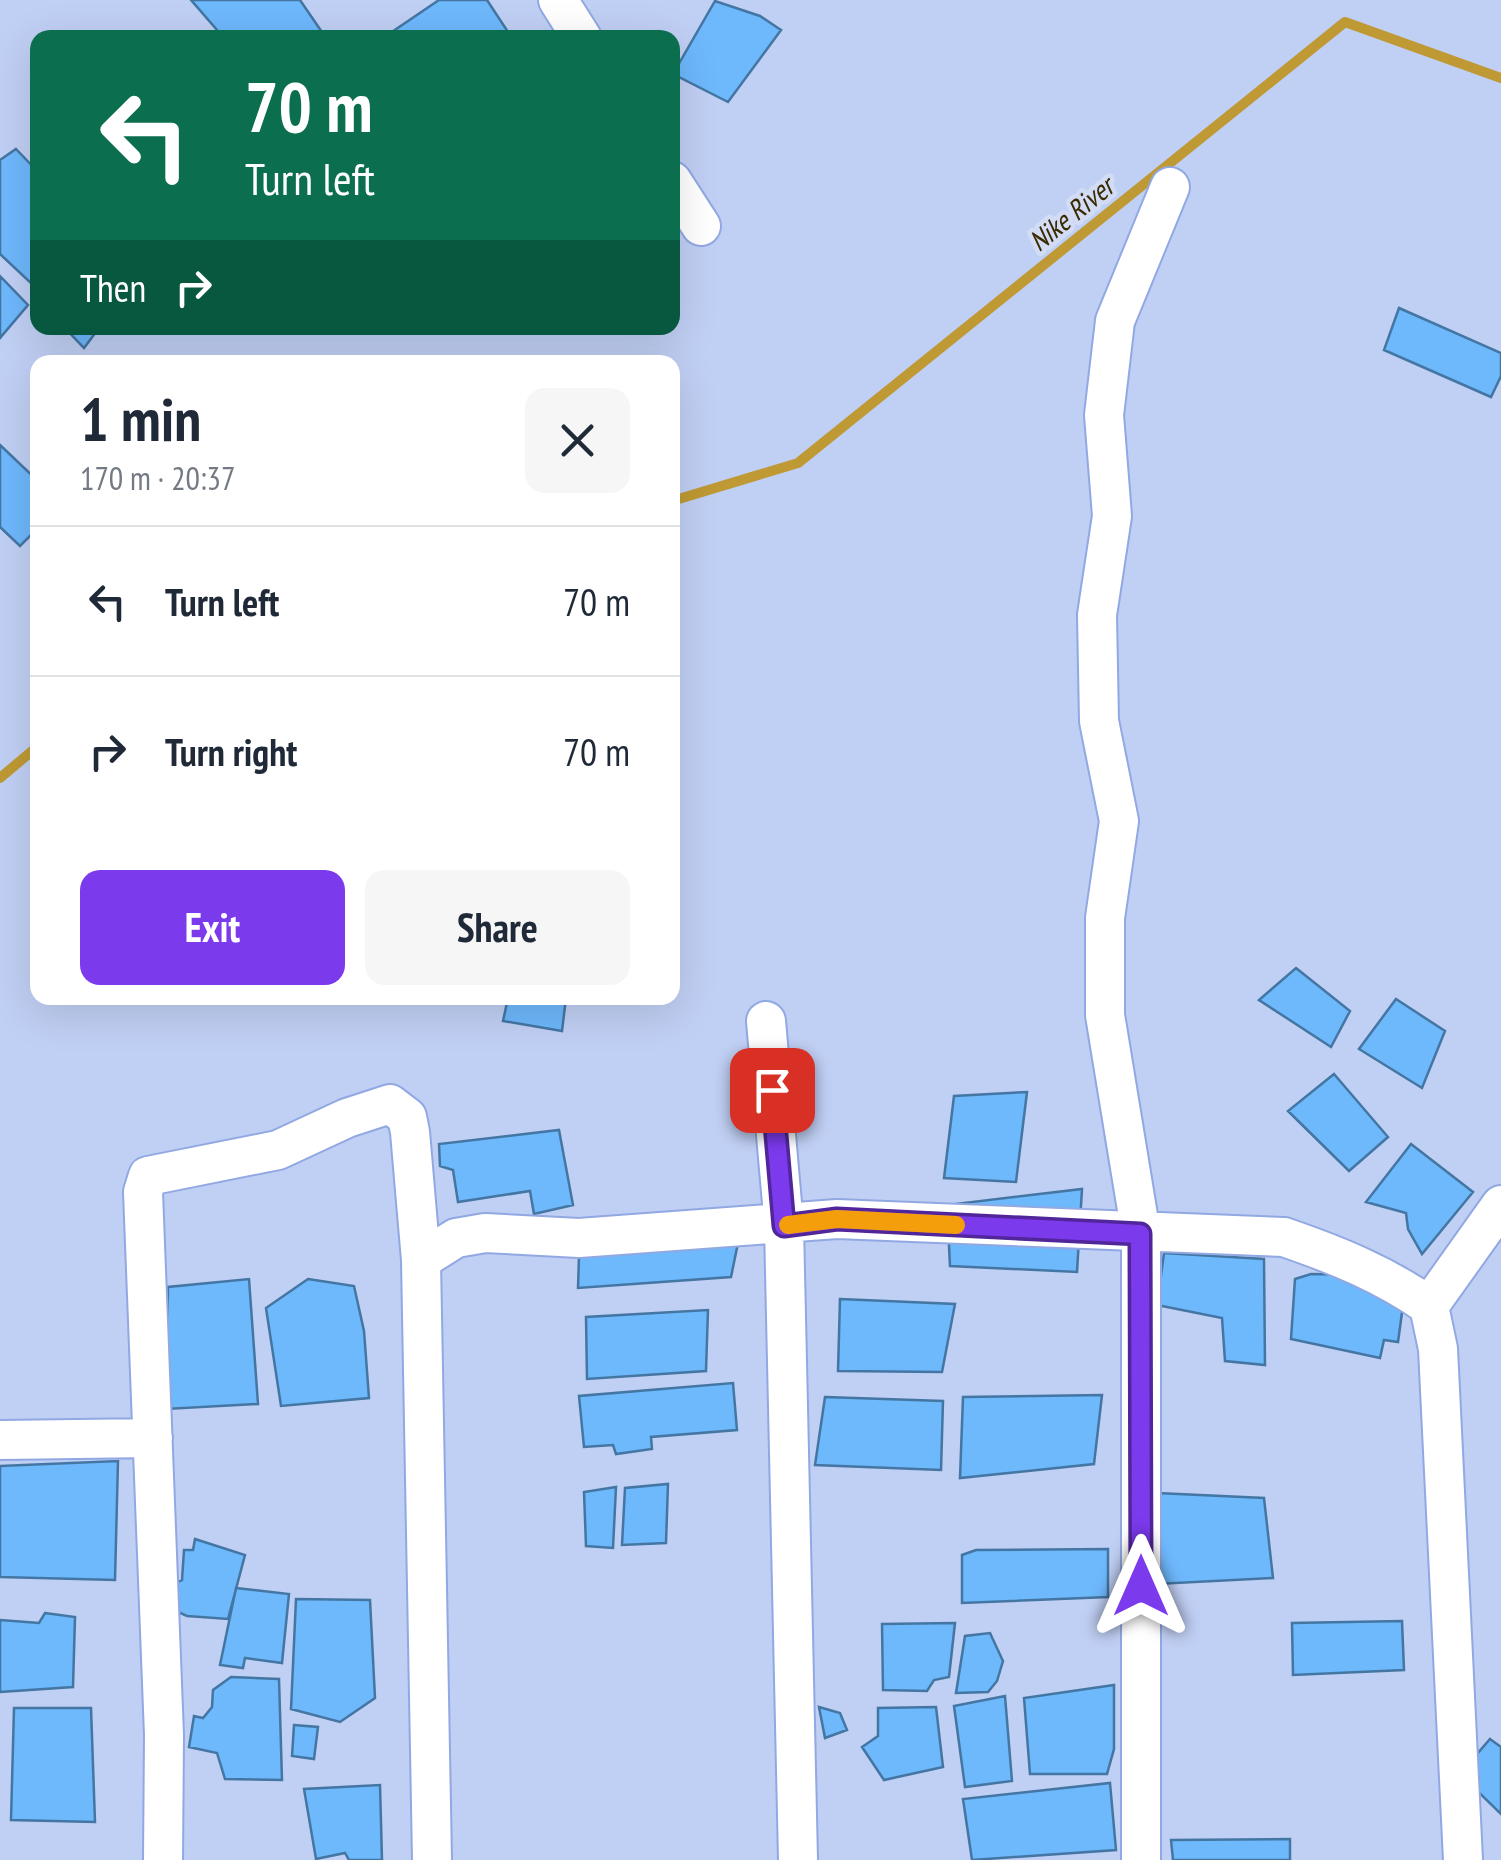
<!DOCTYPE html>
<html lang="en">
<head>
<meta charset="utf-8">
<style>
  :root { --surface:#fff; --page:#f6f6f7; --text:#1f2937; --muted:#747a83; --line:#e0e1e3; --accent:#7c3aed }
  body { margin:0; font-family:"PT Sans Narrow",sans-serif; background:var(--page); color:var(--text); height:100vh; display:flex; flex-direction:column; font-size:38px; white-space:nowrap }
  * { box-sizing:border-box; margin:0 }
  p { font-size:32px; color:var(--muted) }
  .icon { flex:none; width:55px; height:55px; fill:none; stroke:currentColor; stroke-width:2; stroke-linecap:round; stroke-linejoin:round }
  .map { position:relative; flex:1; overflow:hidden }
  .details { position:absolute; left:30px; top:355px; width:650px; height:650px; display:flex; flex-direction:column; background:var(--surface); border-radius:20px; box-shadow:0 10px 40px #0002 }
  .details>* { flex:none }
  .top-card { position:absolute; left:30px; top:30px; width:650px; height:305px; border-radius:20px; box-shadow:0 10px 40px #0002; background:#0b6e4f; color:#fff; overflow:hidden }
  .pin { position:absolute; display:grid; place-items:center; width:85px; height:85px; color:#fff; margin:-42px; border-radius:20px; box-shadow:0 5px 15px #0006 }
  .me { position:absolute; width:110px; margin:-55px; rotate:0deg; stroke-linejoin:round; filter:drop-shadow(0 0 8px #0008) }
  .turn { display:flex; align-items:center; gap:35px; height:210px; padding:0 50px; font-size:45px }
  .turn .icon { width:130px; height:130px; stroke-width:2.5 }
  .turn b { display:block; font-size:70px; line-height:85px }
  .then { display:flex; align-items:center; height:95px; padding:0 50px; background:#0003; gap:20px; font-size:38px }
  .round { display:grid; place-items:center; flex:none; width:105px; height:105px; border-radius:20px; background:var(--page) }
  .summary { display:flex; align-items:center; justify-content:space-between; height:170px; padding:0 50px }
  h1 { font-size:60px; font-weight:700; line-height:75px }
  .action { display:flex; gap:20px; margin-top:auto; padding:20px 50px }
  .action a { flex:1; height:115px; border-radius:20px; background:var(--accent); color:#fff; font-size:40px; font-weight:700; line-height:115px; text-align:center }
  .action a+a { background:var(--page); color:var(--text) }
  ul { padding:0; list-style:none }
  li { display:flex; align-items:center; gap:30px; height:150px; padding:0 50px; border-top:2px solid var(--line) }
  li div { flex:1 }
  li b { display:block; font-size:38px }
  li em { font-style:normal }
  .map>svg:first-child { display:block }
  .lines { fill:none; stroke-linecap:round; stroke-linejoin:round }
  .stream { stroke:#be9934; stroke-width:10 }
  .building { fill:#6eb8fc; stroke:#4476a3; stroke-width:2.5 }
  .street-casing { stroke:#91a8e2; stroke-width:42 }
  .street { stroke:#fff; stroke-width:38 }
  .route-casing { stroke:#51269a; stroke-width:25 }
  .route { stroke:#7c3aed; stroke-width:18 }
  .slow { stroke:#f59e0b; stroke-width:18 }
  .labels { text-anchor:middle; stroke-width:9; stroke-linejoin:round; paint-order:stroke }
  .water-label { font-size:28px; font-style:italic; fill:#3a2a00; stroke:#d2dcf5 }
</style>
</head>
<body>
<div class="map">
<svg width="1501" height="1860" viewBox="0 0 1501 1860">
  <rect width="100%" height="100%" fill="#c0cff4"/>
  <g class="lines">
    <path class="stream" d="M672 501 798 463 1345 22 1501 78
      M0 778 38 746"/>
  </g>
  <path class="building" d="M191 0H300L326 38H224Z
    M439 0H487L512 38H383Z
    M715 1 760 16 781 30 728 102 673 74Z
    M16 149 38 172V275L32 284 0 254V160Z
    M0 276 28 305 0 338Z
    M1399 308 1501 353V376L1491 397 1384 350Z
    M65 328H99L84 348Z
    M0 445 38 481V528L20 546 0 527Z
    M1296 968 1350 1011 1331 1047 1259 1000Z
    M508 998H566L562 1031 503 1021Z
    M1396 999 1445 1031 1422 1088 1359 1049Z
    M1334 1074 1388 1137 1349 1171 1288 1111Z
    M1027 1092 1016 1182 944 1178 954 1096Z
    M559 1130 573 1205 534 1214 530 1191 458 1202 453 1170 440 1166 439 1144Z
    M1411 1144 1473 1192 1422 1254 1408 1229 1406 1213 1366 1202Z
    M1082 1189 1077 1272 950 1266 947 1205Z
    M735 1208 738 1243 731 1277 578 1288 580 1224Z
    M1164 1253 1264 1259 1265 1365 1225 1361 1222 1318 1157 1305Z
    M1311 1274 1407 1276 1398 1342 1384 1340 1380 1358 1291 1339 1295 1279Z
    M249 1279 258 1404 166 1409 168 1287Z
    M308 1279 354 1286 364 1331 369 1398 281 1406 266 1308Z
    M840 1299 955 1304 942 1372 838 1371Z
    M708 1310 706 1371 587 1379 586 1317Z
    M733 1383 737 1430 651 1437 652 1449 616 1454 613 1445 584 1447 579 1396Z
    M1102 1395 1094 1464 960 1478 963 1397Z
    M825 1397 943 1401 941 1470 815 1465Z
    M118 1461 115 1580 0 1577V1466Z
    M668 1484 666 1543 622 1545 625 1488Z
    M616 1487 613 1548 586 1546 584 1492Z
    M1157 1493 1264 1498 1273 1578 1157 1584Z
    M195 1539 245 1555 228 1619 187 1616 171 1609 169 1585 182 1580 184 1550H193Z
    M1108 1549V1597L962 1603V1555L976 1550Z
    M236 1588 289 1594 282 1663 245 1658 243 1668 220 1665Z
    M296 1599 370 1600 375 1698 340 1722 291 1709Z
    M45 1613 75 1617 73 1687 0 1692V1620L39 1623Z
    M1402 1621 1404 1670 1293 1675 1292 1623Z
    M955 1623 949 1677 934 1680 927 1691 883 1690 882 1624Z
    M990 1633 1003 1661 997 1681 988 1692 956 1693 965 1636Z
    M231 1677 279 1679 282 1780 225 1779 217 1753 189 1747 194 1716 203 1718 212 1707 213 1690Z
    M1114 1685V1749L1107 1774H1030L1024 1698Z
    M1005 1696 1012 1781 965 1787 954 1706Z
    M819 1707 840 1713 847 1730 825 1738Z
    M936 1707 943 1767 884 1780 862 1747 878 1736V1708Z
    M14 1708H91L95 1822 11 1820Z
    M294 1725 318 1727 314 1759 292 1756Z
    M1490 1739 1501 1747V1814L1460 1774Z
    M1110 1783 1116 1850 972 1860 963 1799Z
    M380 1785 382 1860H349L345 1853 316 1859 304 1789Z
    M1290 1839V1860H1173L1171 1840Z"/>
  <g class="lines">
    <g class="street-casing">
      <path id="street" d="M558 0 582 38
        M672 181 701 226
        M766 1021 784 1226 798 1860
        M421 1260 456 1238 485 1233 579 1238 837 1219 1284 1237C1336 1255 1384 1274 1429 1306L1438 1349 1463 1860
        M1429 1306 1501 1205
        M0 1440 153 1438
        M163 1860 164 1735 143 1192 148 1176 278 1150 347 1118 390 1104 407 1117 410 1132 421 1260 432 1860
        M1141 1860V1234L1105 1015V918L1119 821 1099 721 1097 615 1112 516 1104 415 1115 321 1170 187"/>
    </g>
    <use href="#street" class="street"/>
  </g>
  <g class="lines">
    <g class="route-casing">
      <path id="route" d="M772 1090 784 1226 837 1219 1140 1234 1141 1586"/>
    </g>
    <use href="#route" class="route"/>
    <path class="slow" d="M788 1225 837 1219 956 1225"/>
  </g>
  <g class="labels">
    <g class="water-label">
      <text transform="translate(1071 214) rotate(-39)" y="10">Nike River</text>
    </g>
  </g>
</svg>
<div class="pin" style="left:772px;top:1090px;background:#d93025"><svg class="icon" aria-label="arrive" viewBox="0 0 24 24"><path d="M6 21V4h12l-3 4 3 4H6"/></svg></div>
<svg class="me" style="left:1141px;top:1586px" viewBox="-20 -20 40 40"><path d="M0-17L14 15 0 8-14 15z" fill="#7c3aed" stroke="#fff" stroke-width="4"/></svg>
<div class="top-card">
<div class="turn"><svg class="icon" aria-label="left" viewBox="0 0 24 24"><path d="M17 20v-9H6M10 6l-5 5 5 5"/></svg><div><b>70 m</b>Turn left</div></div>
<div class="then">Then<svg class="icon" aria-label="right" viewBox="0 0 24 24"><path d="M7 20v-9h11M14 6l5 5-5 5"/></svg></div>
</div>
<section class="details">
<div class="summary"><div><h1>1 min</h1><p>170 m · 20:37</p></div><a class="round"><svg class="icon" aria-label="close" viewBox="0 0 24 24"><path d="M6 6l12 12M18 6L6 18"/></svg></a></div>
<ul>
<li><svg class="icon" aria-label="left" viewBox="0 0 24 24"><path d="M17 20v-9H6M10 6l-5 5 5 5"/></svg><div><b>Turn left</b></div><em>70 m</em></li>
<li><svg class="icon" aria-label="right" viewBox="0 0 24 24"><path d="M7 20v-9h11M14 6l5 5-5 5"/></svg><div><b>Turn right</b></div><em>70 m</em></li>
</ul>
<div class="action"><a>Exit</a><a>Share</a></div>
</section>
</div>
</body>
</html>
